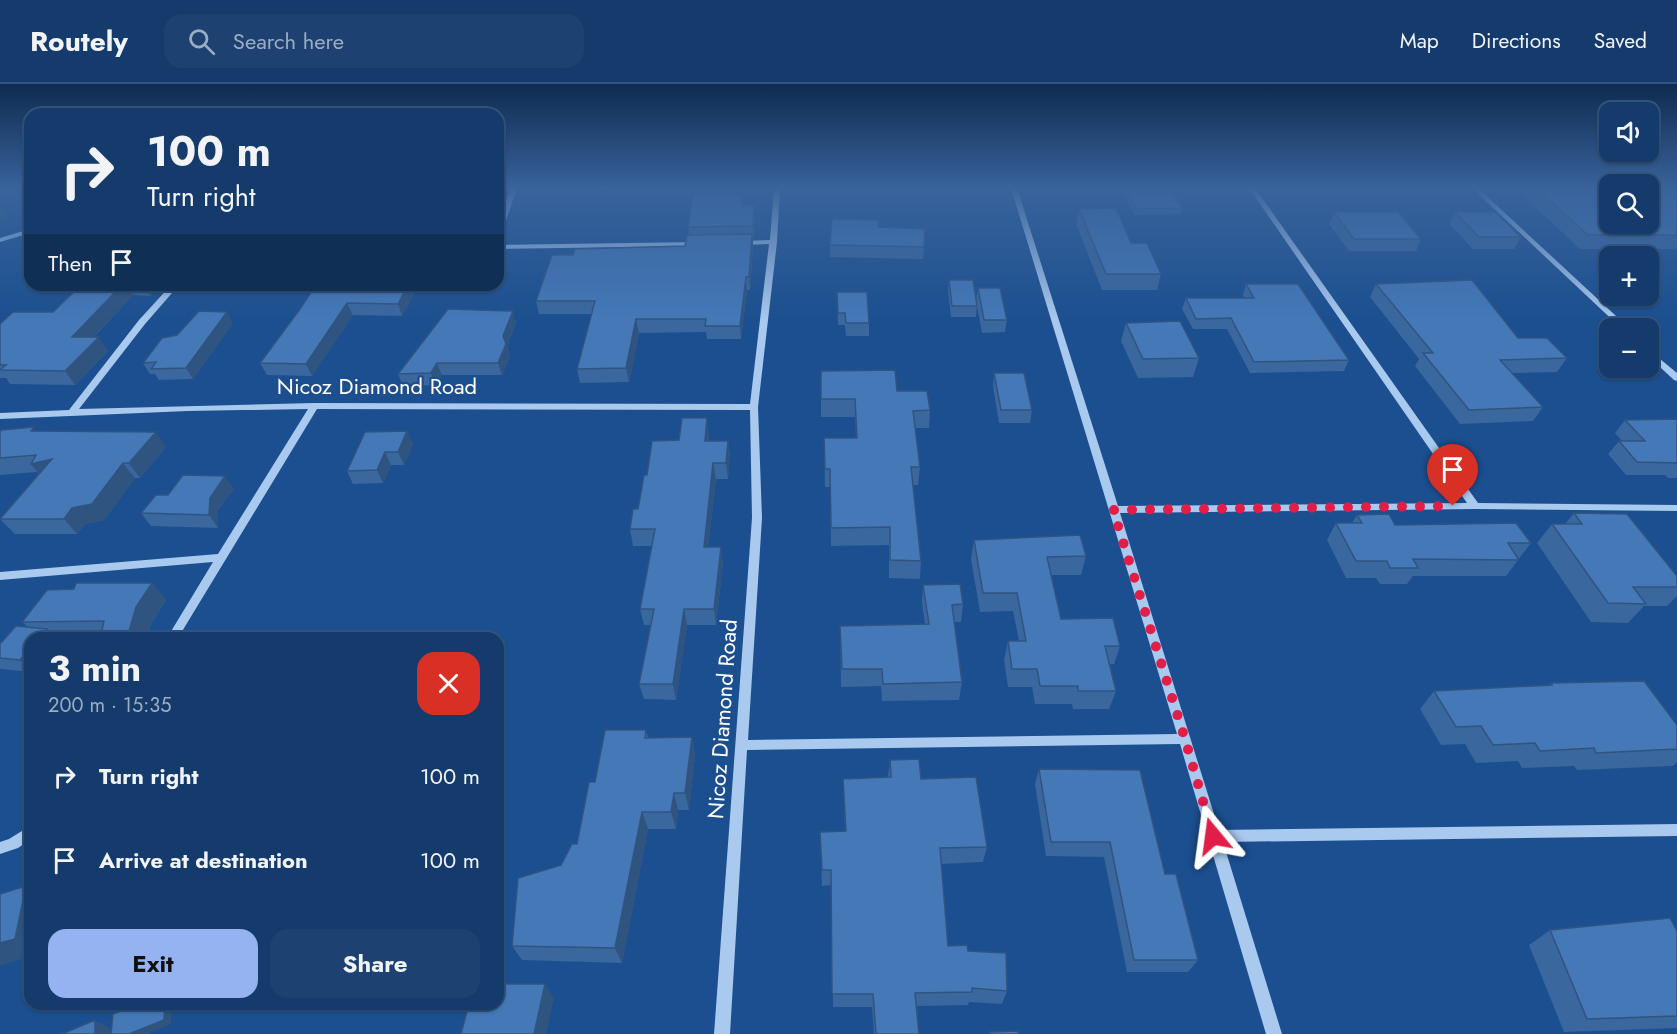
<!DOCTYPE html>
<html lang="en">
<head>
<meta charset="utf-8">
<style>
  :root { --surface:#143b6b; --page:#1d4271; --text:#f1f3f6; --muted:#9dadc1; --line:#33557e; --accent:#95b2f1 }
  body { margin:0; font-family:Jost,sans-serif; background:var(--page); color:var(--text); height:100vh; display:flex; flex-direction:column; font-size:22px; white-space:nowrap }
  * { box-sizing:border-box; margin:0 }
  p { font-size:20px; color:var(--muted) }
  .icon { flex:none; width:33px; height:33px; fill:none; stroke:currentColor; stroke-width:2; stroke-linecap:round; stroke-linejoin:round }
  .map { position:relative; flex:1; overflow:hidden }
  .panel { position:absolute; left:24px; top:548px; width:480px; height:378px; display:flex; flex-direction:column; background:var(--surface); border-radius:18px; box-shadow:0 2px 4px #0004,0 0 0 2px var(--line) }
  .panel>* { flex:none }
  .banner { position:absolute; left:24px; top:24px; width:480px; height:183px; border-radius:18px; box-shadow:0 2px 4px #0004,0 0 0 2px var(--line); background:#143b6b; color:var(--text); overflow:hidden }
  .fabs { position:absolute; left:1599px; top:18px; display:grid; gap:12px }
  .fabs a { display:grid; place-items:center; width:60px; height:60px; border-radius:12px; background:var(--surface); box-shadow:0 2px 4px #0004,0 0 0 2px var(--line); font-size:30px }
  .pin { position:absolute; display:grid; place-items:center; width:51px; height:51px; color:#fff; margin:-62px -26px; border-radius:50% 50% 50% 0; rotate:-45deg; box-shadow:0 0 6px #0007 }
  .pin .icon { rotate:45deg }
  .me { position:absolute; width:66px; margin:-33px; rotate:344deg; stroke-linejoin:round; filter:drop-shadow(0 0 4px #0008) }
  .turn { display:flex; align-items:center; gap:21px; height:126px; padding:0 24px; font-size:27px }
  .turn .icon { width:78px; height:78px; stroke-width:2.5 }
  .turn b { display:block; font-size:42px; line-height:51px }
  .then { display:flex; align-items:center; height:57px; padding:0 24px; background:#0003; gap:12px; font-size:22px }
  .round { display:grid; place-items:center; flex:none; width:63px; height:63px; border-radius:18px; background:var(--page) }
  .head { display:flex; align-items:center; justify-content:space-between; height:102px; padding:0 24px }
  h1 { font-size:36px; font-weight:700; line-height:45px }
  .action { display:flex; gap:12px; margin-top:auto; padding:12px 24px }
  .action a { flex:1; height:69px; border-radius:18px; background:var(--accent); color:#111; font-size:24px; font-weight:700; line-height:69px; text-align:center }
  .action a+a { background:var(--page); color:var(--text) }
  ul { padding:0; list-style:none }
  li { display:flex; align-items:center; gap:18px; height:84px; padding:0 24px }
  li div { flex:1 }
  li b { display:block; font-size:22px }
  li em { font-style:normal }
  header { display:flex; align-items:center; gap:36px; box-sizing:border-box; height:84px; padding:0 30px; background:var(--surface); border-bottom:2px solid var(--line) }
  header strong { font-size:28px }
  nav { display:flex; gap:33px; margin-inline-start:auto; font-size:21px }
  .search { width:420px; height:54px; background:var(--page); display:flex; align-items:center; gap:15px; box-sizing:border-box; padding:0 21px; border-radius:18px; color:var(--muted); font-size:22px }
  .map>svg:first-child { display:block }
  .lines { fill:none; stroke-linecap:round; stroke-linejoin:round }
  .minor { fill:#a9c9ee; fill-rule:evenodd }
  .wall { fill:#3a679d }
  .shaded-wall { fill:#305480 }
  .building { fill:#4478b7; stroke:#305480; stroke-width:1.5 }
  .route { stroke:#e11d48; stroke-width:10; stroke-dasharray:0 18 }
  .labels { text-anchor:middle; stroke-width:4.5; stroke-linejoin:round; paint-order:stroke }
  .street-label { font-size:22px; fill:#fff; stroke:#1b4f8f }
</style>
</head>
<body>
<header>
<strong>Routely</strong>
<div class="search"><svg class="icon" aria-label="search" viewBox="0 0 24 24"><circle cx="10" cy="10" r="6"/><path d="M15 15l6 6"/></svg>Search here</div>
<nav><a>Map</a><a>Directions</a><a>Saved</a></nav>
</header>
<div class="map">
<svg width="1677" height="950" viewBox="0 0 1677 950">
  <rect width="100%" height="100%" fill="#1b4f8f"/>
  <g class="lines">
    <path class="minor" d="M511 104H517L502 148 498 150V138Z
      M774 104H780L777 158 758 323 762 434 748 656 1177 650 1011 104H1017L1118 422 1467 419 1249 104H1255L1478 419 1677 421V427L1475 425 1120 429 1219 746 1677 740V752L1223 758 1282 950H1266L1180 660 747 666 730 950H714L752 434 750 326 317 325 178 554H167L213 478 0 496V488L218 470 308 325 188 327 0 335V329L69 326 139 236 171 201H179L145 240 79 325 314 319 750 320 769 160 740 161 736 159 740 157 770 156Z
      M1472 104H1478L1629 244H1621Z
      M30 145V149L0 158V154Z
      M698 158 702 160 701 162 498 165V161Z
      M1648 265 1677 289V297L1674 296 1648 272Z
      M30 742V756L18 764 0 770V758L9 755Z"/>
  </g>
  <path class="wall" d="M582 104H605V106L583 107Z
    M934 104H969L968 113H935Z
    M1120 104H1169L1182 124 1180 130 1135 131Z
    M1520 104H1677V165H1580L1518 107Z
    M739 110 743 122 754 121 755 133 754 154H753V163L750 206H747L741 255H707L706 248 639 249 629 298 580 299 577 285 592 230H539L536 217 573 171 685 162 689 151 688 143Z
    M1079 125 1131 159 1161 190 1157 206H1102L1076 140Z
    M1334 128 1421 155 1416 167H1349L1329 140Z
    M1455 128 1521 153 1514 165H1473L1449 140Z
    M878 143 924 163 923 175 830 173V161Z
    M949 196 977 222 976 233H951L948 207Z
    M1246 200 1349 276 1344 287 1250 289 1227 245H1193L1182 225 1186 214H1244L1243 211Z
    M1376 200 1518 254 1567 274 1557 288 1512 289 1543 323 1533 337 1460 340 1415 282 1419 275 1370 213Z
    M81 201H160L150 212 133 211 94 253 108 267 75 301 10 300 6 294H0V240L53 228Z
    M419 201 402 232 353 231 312 292 267 291 260 279 300 225Z
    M978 204 1007 236 1005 248 982 249 976 216Z
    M837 208 869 239V252H846L845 241H838Z
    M513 227 516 239 507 263 510 272 502 291H442L435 301 403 302 398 290Z
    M233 239 193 295 159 296 155 290H150L143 279 177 251Z
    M1126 239 1199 274 1193 293 1138 294 1121 257Z
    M821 287 897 307 930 326 929 344H915L920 383 918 401H913L921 477 920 495 889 494V461L831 462 830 403H825L824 354H856L855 333H821Z
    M994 289 1032 326 1030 339H999L993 302Z
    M1677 335V394H1668L1665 391H1626L1608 370 1619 357H1622L1615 349 1625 336Z
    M0 347H37L166 363 140 394H135L104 436 85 440 77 450H15L0 435 39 390 37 388 0 391Z
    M407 347 413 360 404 381H391L383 399 353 400 347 387Z
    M709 350V357H728L730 373 728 395H716L708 463 723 479 716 541H687L676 616 644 615 639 600 651 541H644L640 525 652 462H633L630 445 638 425 679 356Z
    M234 405 218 426V444L151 442 141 429 168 411Z
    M1574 429 1677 492V512L1667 522H1644L1628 539 1591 538 1537 459 1552 440H1565Z
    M1357 431 1395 441 1531 459 1506 492H1413L1407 500H1380L1376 494H1346L1327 456 1336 439H1352Z
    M974 456 1086 472 1081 491H1051L1061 535 1120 562 1114 580H1110L1116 607 1109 625H1073L1072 620H1035L1032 603H1008L1004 576 1008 557H1019L1013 527 980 528 971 475Z
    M152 499 166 516 151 540 147 554H30V588L1 585 0 584V560L28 543 22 538 74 505Z
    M923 501 963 520 961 538H954L962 598 959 616 882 617 881 602 841 603 840 542 925 540 922 519Z
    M1551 599 1677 641V678L1673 682 1577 686 1574 682 1522 684 1518 677 1476 679 1465 660 1441 661 1420 625 1434 607 1548 601Z
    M646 646 648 654 692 653 695 671 689 726H678L676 745H648L622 879 522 876 512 862 577 760 595 698Z
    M890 676 921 695 987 763 983 778 941 780 948 862 968 867 1007 907 1002 920 969 918 968 921 917 922 919 950H874L872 923H833L832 801 822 802 820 748H845L843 695 888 693Z
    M1039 685 1165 790 1198 876 1188 888H1127L1104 773 1046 772 1035 700Z
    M1550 846 1677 847V944L1564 948 1529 861Z"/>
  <path class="shaded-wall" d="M0 120 8 132 0 134Z
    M754 121 755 133 754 154 753 142Z
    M752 150 753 163 750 206 749 193Z
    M746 193 747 206 741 255 740 242Z
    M122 201H126L133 211 81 266 72 253Z
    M144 201H160L150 212Z
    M408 201H419L402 232 398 220Z
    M347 219 353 231 312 292 306 280Z
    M513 227 516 239 507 263 510 272 502 291 498 279 503 252Z
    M227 228 233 239 193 295 186 284Z
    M636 235 639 249 629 298 626 284Z
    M99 253 108 267 75 301 65 287Z
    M437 279 442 291 435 301 431 289Z
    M707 334 709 350 707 374 705 357Z
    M407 347 413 360 404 381 398 368Z
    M156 348 166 363 140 394 129 379Z
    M728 357 730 373 728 395 726 379Z
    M385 368 391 381 383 399 377 386Z
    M52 375 44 396 31 380Z
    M123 379 135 394 104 436 85 440 77 450 64 435 72 424Z
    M713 379 716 395 706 479 704 463Z
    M225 392 234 405 218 426V444L209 431 210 414Z
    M721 463 723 479 716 541 714 525Z
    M152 499 166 516 151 540 147 554H127L136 523Z
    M684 525 687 541 676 616 673 600Z
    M47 545 56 554H40Z
    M30 564V586L20 576Z
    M692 653 695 671 689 726 685 709Z
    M674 709 678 726 676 745 671 728Z
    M642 728 648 745 622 879 615 864Z
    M26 802 30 804V872L0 882V859Z
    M545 900 554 914 546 950H534Z
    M165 920H172L171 940 148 950H129Z
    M95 936 111 945V950H95Z"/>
  <path class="building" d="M694 104H738L737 110H742L741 122 754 121 753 142 688 143Z
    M1124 104H1169L1182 124 1136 125Z
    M1536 104H1610V140H1648V104H1677V151H1588Z
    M1116 124 1131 159H1147L1161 190H1106L1079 125Z
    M1334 128H1398L1421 155H1354Z
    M1455 128H1495L1521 153H1479Z
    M832 135 878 136V143L925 145 924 163 830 161Z
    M752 150 749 193H746L740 242H705L706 235H636L626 284 577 285 595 217H536L552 171H573L575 165 685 162 687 151Z
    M949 196H973L977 222H952Z
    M1472 196 1518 254H1547L1567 274 1500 276 1543 323 1469 326 1423 269H1433L1376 200Z
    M1246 200H1298L1349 276 1254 278 1231 234 1196 235 1186 214H1254Z
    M81 201H122L72 253H99L65 287 0 286 6 281H0V240L13 228H53Z
    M316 201H408L398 220 347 219 306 280 260 279 300 225Z
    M978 204H1000L1007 236H984Z
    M837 208H867L869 239H846L845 229H838Z
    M448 225 513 227 503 252 506 260 498 279H437L431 289 398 290Z
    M199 227 227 228 186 284 151 285 156 278 143 279 162 254 177 251Z
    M1180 237 1199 274 1143 275 1126 239Z
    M895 286 897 307H927L930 326 913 327 920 383H911L921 477 890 476V443L831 444 830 385H825L824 354H857L855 315H821V287Z
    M994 289H1024L1032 326H1001Z
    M682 334H707L705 357H728L726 379H713L704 463H721L714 525H684L673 600H639L654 525H640L655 445H630L633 425H638L644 391H647L652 357 679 356Z
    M1677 335V379L1637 378 1619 357H1645L1625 336Z
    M34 343 31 347 156 348 129 379H123L92 420 72 424 64 435H0L52 375 31 380 36 371 0 374V347L2 346Z
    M407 347 398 368H385L377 386 347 387 365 348Z
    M183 391 225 392 210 414 209 431 141 429 156 411H168Z
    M1574 429 1627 430 1677 492V503H1633L1646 520 1608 519 1552 440H1582Z
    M1389 430 1395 441 1516 439 1531 459H1508L1519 476 1413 475 1418 484H1390L1387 477H1356L1336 439H1362L1357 431Z
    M1080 451 1086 472 1047 473 1061 535 1113 534 1120 562H1105L1116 607H1078V602H1040L1037 585H1012L1008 557H1026L1017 509H983L974 456Z
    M76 499H152L136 523 127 554H100L104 537 22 538 47 506 74 505Z
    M960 500 963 520 952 521 962 598 883 600 882 585H842L840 542 929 540 923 501Z
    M16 542 47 545 40 554H30V564L20 576 0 574V560Z
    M1644 597 1677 641V665L1596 669 1594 664 1540 667 1535 659 1493 661 1481 642 1456 643 1434 607 1552 601 1551 599Z
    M605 646H646L645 654 692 653 685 709H674L671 728H642L615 864 512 862 518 794 561 781 572 760H577L589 698H595Z
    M919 675 921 695 976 693 987 763 940 764 948 862 967 861 968 867 1006 869 1007 907 972 904V908L915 909 919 950H876L873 910H832L831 786H822L820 748 846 747 843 695 891 693 890 676Z
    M1039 685 1140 686 1165 790H1176L1198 876H1134L1110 758H1051Z
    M26 802 15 855 0 859V810Z
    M1670 834 1677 847V932L1587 935 1550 846Z
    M498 900H545L534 950H461L469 920H498Z
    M140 920H165L164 936 129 950H111L113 930Z
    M95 936V950H62Z
    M1018 947V950H990L989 948Z"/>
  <linearGradient id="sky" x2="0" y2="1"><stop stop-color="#0f2b4f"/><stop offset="0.44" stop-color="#39639b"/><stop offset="1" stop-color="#39639b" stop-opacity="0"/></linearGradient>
  <rect width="1677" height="237" fill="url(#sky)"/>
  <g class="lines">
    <path class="route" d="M1213 752 1185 655 1113 426 1453 422"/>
  </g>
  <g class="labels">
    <g class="street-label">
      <text x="377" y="310">Nicoz Diamond Road</text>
      <text transform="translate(722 635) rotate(-86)" y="8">Nicoz Diamond Road</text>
    </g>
  </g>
</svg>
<div class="fabs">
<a><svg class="icon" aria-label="sound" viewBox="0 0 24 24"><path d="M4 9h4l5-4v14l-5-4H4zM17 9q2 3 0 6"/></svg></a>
<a><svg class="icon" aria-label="search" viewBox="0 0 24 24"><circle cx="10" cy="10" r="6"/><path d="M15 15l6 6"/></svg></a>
<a>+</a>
<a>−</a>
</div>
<div class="pin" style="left:1453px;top:422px;background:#d93025"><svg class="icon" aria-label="arrive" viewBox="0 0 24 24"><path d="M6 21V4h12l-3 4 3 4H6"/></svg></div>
<svg class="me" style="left:1213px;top:752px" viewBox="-20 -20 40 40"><path d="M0-17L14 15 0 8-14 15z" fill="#e11d48" stroke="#fff" stroke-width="4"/></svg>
<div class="banner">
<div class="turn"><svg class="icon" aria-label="right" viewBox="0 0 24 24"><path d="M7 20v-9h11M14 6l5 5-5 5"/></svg><div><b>100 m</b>Turn right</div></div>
<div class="then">Then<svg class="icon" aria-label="arrive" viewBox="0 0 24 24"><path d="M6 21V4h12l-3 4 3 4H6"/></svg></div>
</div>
<section class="panel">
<div class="head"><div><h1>3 min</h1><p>200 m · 15:35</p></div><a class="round" style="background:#d93025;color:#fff"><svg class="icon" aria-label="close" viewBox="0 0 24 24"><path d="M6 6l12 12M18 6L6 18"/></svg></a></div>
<ul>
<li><svg class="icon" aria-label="right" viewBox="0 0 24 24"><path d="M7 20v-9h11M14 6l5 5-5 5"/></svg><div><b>Turn right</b></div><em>100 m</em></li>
<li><svg class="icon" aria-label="arrive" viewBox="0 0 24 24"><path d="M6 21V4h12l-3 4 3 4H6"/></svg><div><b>Arrive at destination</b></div><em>100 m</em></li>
</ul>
<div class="action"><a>Exit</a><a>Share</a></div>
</section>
</div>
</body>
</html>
